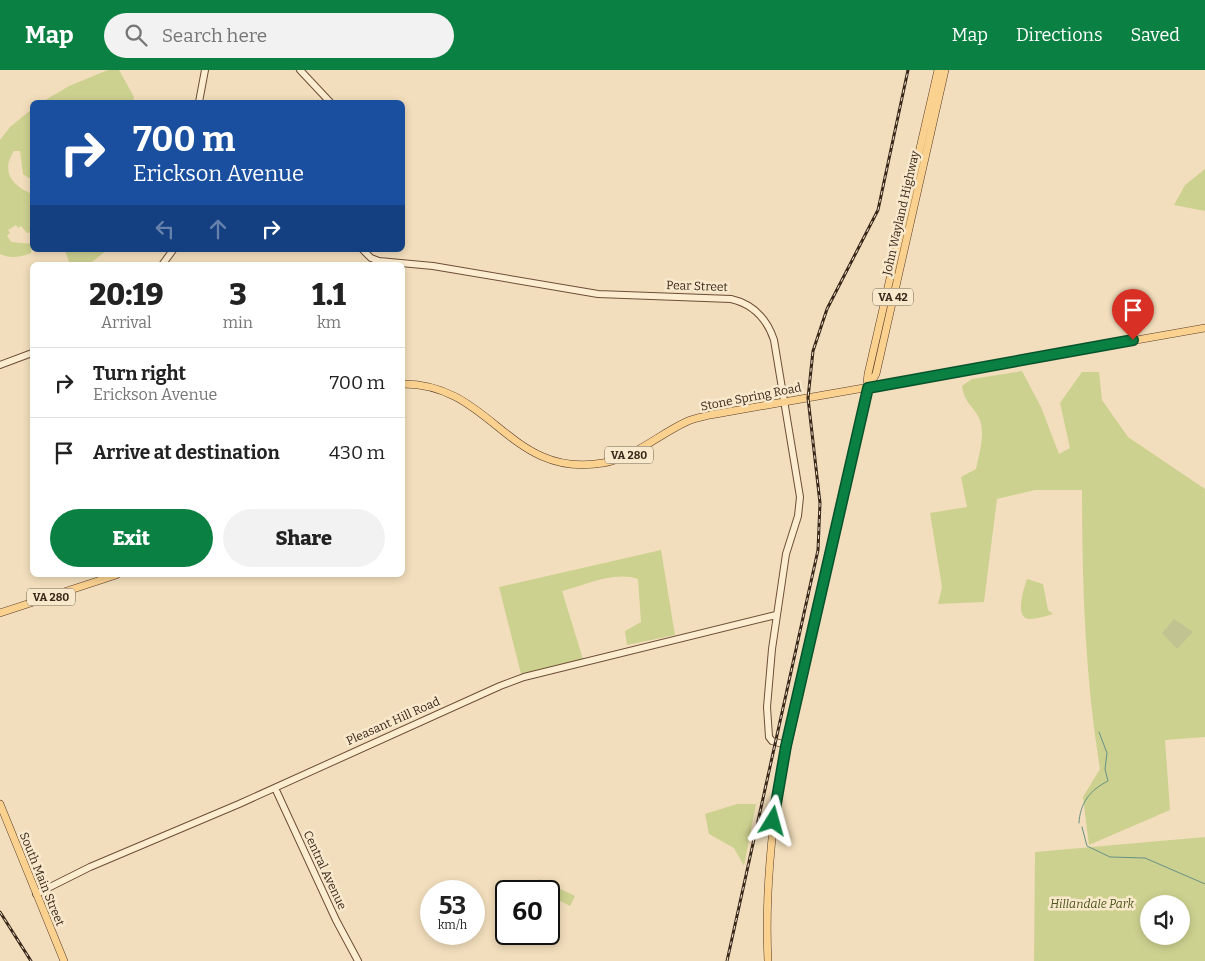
<!DOCTYPE html>
<html lang="en">
<head>
<meta charset="utf-8">
<style>
  :root { --surface:#fff; --page:#f2f2f2; --text:#222; --muted:#767676; --line:#e0e0e0; --accent:#0b8043 }
  body { margin:0; font-family:Bitter,serif; background:var(--page); color:var(--text); height:100vh; display:flex; flex-direction:column; font-size:19px; white-space:nowrap }
  * { box-sizing:border-box; margin:0 }
  p { font-size:16px; color:var(--muted) }
  .icon { flex:none; width:28px; height:28px; fill:none; stroke:currentColor; stroke-width:2; stroke-linecap:round; stroke-linejoin:round }
  .map { position:relative; flex:1; overflow:hidden }
  .panel { position:absolute; left:30px; top:192px; width:375px; height:315px; display:flex; flex-direction:column; background:var(--surface); border-radius:8px; box-shadow:0 2px 8px #0003 }
  .panel>* { flex:none }
  .top-card { position:absolute; left:30px; top:30px; width:375px; height:152px; border-radius:8px; box-shadow:0 2px 8px #0003; background:#1a4fa0; color:#fff; overflow:hidden }
  .tools { position:absolute; left:1140px; top:825px; display:grid; gap:10px }
  .tools a { display:grid; place-items:center; width:50px; height:50px; border-radius:50%; background:var(--surface); box-shadow:0 2px 8px #0003; font-size:25px }
  .speed { position:absolute; left:420px; top:810px; display:flex; gap:10px; font-size:25px; font-weight:700; text-align:center }
  .speed>* { display:grid; place-content:center; width:65px; height:65px; border-radius:50%; background:var(--surface); box-shadow:0 2px 8px #0003; line-height:1 }
  .speed small { font-size:12px; font-weight:400 }
  .speed .limit { border:2px solid #111; border-radius:8px; background:#fff; color:#111 }
  .pin { position:absolute; display:grid; place-items:center; width:42px; height:42px; color:#fff; margin:-51px -21px; border-radius:50% 50% 50% 0; rotate:-45deg; box-shadow:0 0 5px #0007 }
  .pin .icon { rotate:45deg }
  .me { position:absolute; width:55px; margin:-28px; rotate:8deg; stroke-linejoin:round; filter:drop-shadow(0 0 4px #0008) }
  .turn { display:flex; align-items:center; gap:18px; height:105px; padding:0 20px; font-size:22px }
  .turn .icon { width:65px; height:65px; stroke-width:2.5 }
  .turn b { display:block; font-size:35px; line-height:42px }
  .lanes { display:flex; align-items:center; height:48px; padding:0 20px; background:#0003; justify-content:center; gap:25px; direction:ltr }
  .lanes .off { opacity:.35 }
  .eta { display:flex; justify-content:space-evenly; align-items:center; height:85px; text-align:center }
  .eta b { font-size:30px; font-weight:800; line-height:35px }
  .primary-button { display:flex; gap:10px; margin-top:auto; padding:10px 20px }
  .primary-button a { flex:1; height:58px; border-radius:30px; background:var(--accent); color:#fff; font-size:20px; font-weight:800; line-height:58px; text-align:center }
  .primary-button a+a { background:var(--page); color:var(--text) }
  ul { padding:0; list-style:none }
  li { display:flex; align-items:center; gap:15px; height:70px; padding:0 20px; border-top:1px solid var(--line) }
  li div { flex:1 }
  li b { display:block; font-size:19px }
  li em { font-style:normal }
  header { display:flex; align-items:center; gap:30px; box-sizing:border-box; height:70px; padding:0 25px; background:var(--accent); color:#fff }
  header strong { font-size:24px }
  nav { display:flex; gap:28px; margin-inline-start:auto; font-size:18px }
  .search { width:350px; height:45px; background:var(--page); display:flex; align-items:center; gap:12px; box-sizing:border-box; padding:0 18px; border-radius:28px; color:var(--muted); font-size:19px }
  .map>svg:first-child { display:block }
  .green { fill:#cdd18f; fill-rule:evenodd }
  .cemetery { fill:#c1c490 }
  .lines { fill:none; stroke-linecap:round; stroke-linejoin:round }
  .stream { stroke:#679184; stroke-width:1 }
  .secondary-casing { stroke:#6d4e37; stroke-width:8 }
  .primary-casing { stroke:#583c29; stroke-width:8 }
  .secondary { stroke:#fcecd0; stroke-width:6 }
  .primary { stroke:#fad18f; stroke-width:7 }
  .rail-casing { stroke:#39271a; stroke-width:3 }
  .rail { stroke:#f9e9cc; stroke-width:1; stroke-dasharray:4; stroke-linecap:butt }
  .route-casing { stroke:#07532c; stroke-width:12 }
  .route { stroke:#0b8043; stroke-width:9 }
  .labels { text-anchor:middle; stroke-width:5; stroke-linejoin:round; paint-order:stroke }
  .shield { fill:#f9e9cc; stroke:#73614f; stroke-width:1 }
  .shield-label { font-size:11px; font-weight:bold; fill:#39271a }
  .street-label { font-size:12px; fill:#39271a; stroke:#f9e9cc }
  .park-label { font-size:12px; font-style:italic; fill:#4d571f; stroke:#f9e9cc }
</style>
</head>
<body>
<header>
<strong>Map</strong>
<div class="search"><svg class="icon" aria-label="search" viewBox="0 0 24 24"><circle cx="10" cy="10" r="6"/><path d="M15 15l6 6"/></svg>Search here</div>
<nav><a>Map</a><a>Directions</a><a>Saved</a></nav>
</header>
<div class="map">
<svg width="1205" height="891" viewBox="0 0 1205 891">
  <rect width="100%" height="100%" fill="#f2debc"/>
  <path class="green" d="M108 0H119L134 27 133 32H42L69 16Z
    M32 39V110L23 104 20 81H14C0 102 13 116 32 124V162L27 163 21 156 18 158 16 155 8 160 10 163 7 166 11 172 32 174 31 183C21 187 10 189 0 184V70L10 57Z
    M1205 99V141L1174 135 1185 115Z
    M65 180H107L88 195H70Z
    M1022 301 1041 337 1059 384 1070 378 1060 333 1082 302H1099L1102 330 1128 367 1205 419V667L1165 670 1170 740 1089 775 1083 727 1100 699C1085 607 1082 514 1082 420H1035L997 429 984 532 938 534 942 517 930 443 967 437 961 407 976 399C979 384 986 363 979 348 972 334 965 334 962 316L972 309Z
    M661 480 675 565 627 575 625 561 641 552 638 509C614 501 586 515 562 521L583 589 521 604 499 517Z
    M1027 509 1043 514 1048 540 1053 544C1046 546 1037 549 1029 549 1014 548 1024 518 1027 509Z
    M737 734H756L744 796 734 778 709 764 705 744Z
    M1205 767V891H1034L1035 782ZM1149 834H1181V866H1149Z
    M540 809 575 826 570 836 549 825V821L535 818Z"/>
  <path class="cemetery" d="M1174 549 1193 562 1177 579 1162 563Z"/>
  <g class="lines">
    <path class="stream" d="M1079 753C1080 733 1090 720 1108 711L1105 699 1107 683 1099 662
      M1082 757 1087 776 1110 787 1145 788 1205 814"/>
    <g class="secondary-casing">
      <path id="secondary" d="M300 0 330 32
        M199 32 205 0
        M363 180 371 188 379 191 433 196 598 224 731 229C753 234 767 249 774 270L800 427 798 446 786 484 772 579 767 637 769 667 772 671 786 675
        M162 195 173 180
        M0 295 32 283
        M275 718 336 850 358 891
        M36 824 90 797 239 734 500 616 524 607 776 545"/>
    </g>
    <g class="primary-casing">
      <path id="primary" d="M402 314C492 313 508 409 603 393 634 388 659 364 688 351 695 348 703 347 710 345L1205 258
        M869 316 876 304 945 0
        M0 543 116 505
        M0 734 64 891
        M768 891C765 833 770 776 778 719L865 330 868 304 938 0"/>
    </g>
    <use href="#secondary" class="secondary"/>
    <use href="#primary" class="primary"/>
    <g class="rail-casing">
      <path id="rail" d="M0 842 31 891
        M727 891 818 480 820 433 808 328 813 281 827 239 878 140 908 0"/>
    </g>
    <use href="#rail" class="rail"/>
  </g>
  <g class="lines">
    <g class="route-casing">
      <path id="route" d="M773 751 786 676 868 318 1133 270"/>
    </g>
    <use href="#route" class="route"/>
  </g>
  <g class="labels">
    <g class="shield">
      <rect x="873" y="218.5" width="40" height="17" rx="4"/>
      <rect x="605" y="376.5" width="48" height="17" rx="4"/>
      <rect x="27" y="518.5" width="48" height="17" rx="4"/>
    </g>
    <g class="shield-label">
      <text x="893" y="231">VA 42</text>
      <text x="629" y="389">VA 280</text>
      <text x="51" y="531">VA 280</text>
    </g>
    <g class="street-label">
      <text transform="translate(901 143) rotate(-77)" y="4">John Wayland Highway</text>
      <text transform="translate(697 216) rotate(2)" y="4">Pear Street</text>
      <text transform="translate(751 327) rotate(-11)" y="4">Stone Spring Road</text>
      <text transform="translate(393 651) rotate(-24)" y="4">Pleasant Hill Road</text>
      <text transform="translate(325 800) rotate(65)" y="4">Central Avenue</text>
      <text transform="translate(42 809) rotate(68)" y="4">South Main Street</text>
    </g>
    <g class="park-label">
      <text x="1092" y="838">Hillandale Park</text>
    </g>
  </g>
</svg>
<div class="tools">
<a><svg class="icon" aria-label="sound" viewBox="0 0 24 24"><path d="M4 9h4l5-4v14l-5-4H4zM17 9q2 3 0 6"/></svg></a>
</div>
<div class="speed"><div>53<small>km/h</small></div><div class="limit">60</div></div>
<div class="pin" style="left:1133px;top:270px;background:#d93025"><svg class="icon" aria-label="arrive" viewBox="0 0 24 24"><path d="M6 21V4h12l-3 4 3 4H6"/></svg></div>
<svg class="me" style="left:773px;top:751px" viewBox="-20 -20 40 40"><path d="M0-17L14 15 0 8-14 15z" fill="#0b8043" stroke="#fff" stroke-width="4"/></svg>
<div class="top-card">
<div class="turn"><svg class="icon" aria-label="right" viewBox="0 0 24 24"><path d="M7 20v-9h11M14 6l5 5-5 5"/></svg><div><b>700 m</b>Erickson Avenue</div></div>
<div class="lanes"><svg class="icon off" aria-label="left" viewBox="0 0 24 24"><path d="M17 20v-9H6M10 6l-5 5 5 5"/></svg><svg class="icon off" aria-label="ahead" viewBox="0 0 24 24"><path d="M12 20V5M6 11l6-6 6 6"/></svg><svg class="icon" aria-label="right" viewBox="0 0 24 24"><path d="M7 20v-9h11M14 6l5 5-5 5"/></svg></div>
</div>
<section class="panel">
<div class="eta">
<div><b>20:19</b><p>Arrival</p></div>
<div><b>3</b><p>min</p></div>
<div><b>1.1</b><p>km</p></div>
</div>
<ul>
<li><svg class="icon" aria-label="right" viewBox="0 0 24 24"><path d="M7 20v-9h11M14 6l5 5-5 5"/></svg><div><b>Turn right</b><p>Erickson Avenue</p></div><em>700 m</em></li>
<li><svg class="icon" aria-label="arrive" viewBox="0 0 24 24"><path d="M6 21V4h12l-3 4 3 4H6"/></svg><div><b>Arrive at destination</b></div><em>430 m</em></li>
</ul>
<div class="primary-button"><a>Exit</a><a>Share</a></div>
</section>
</div>
</body>
</html>
